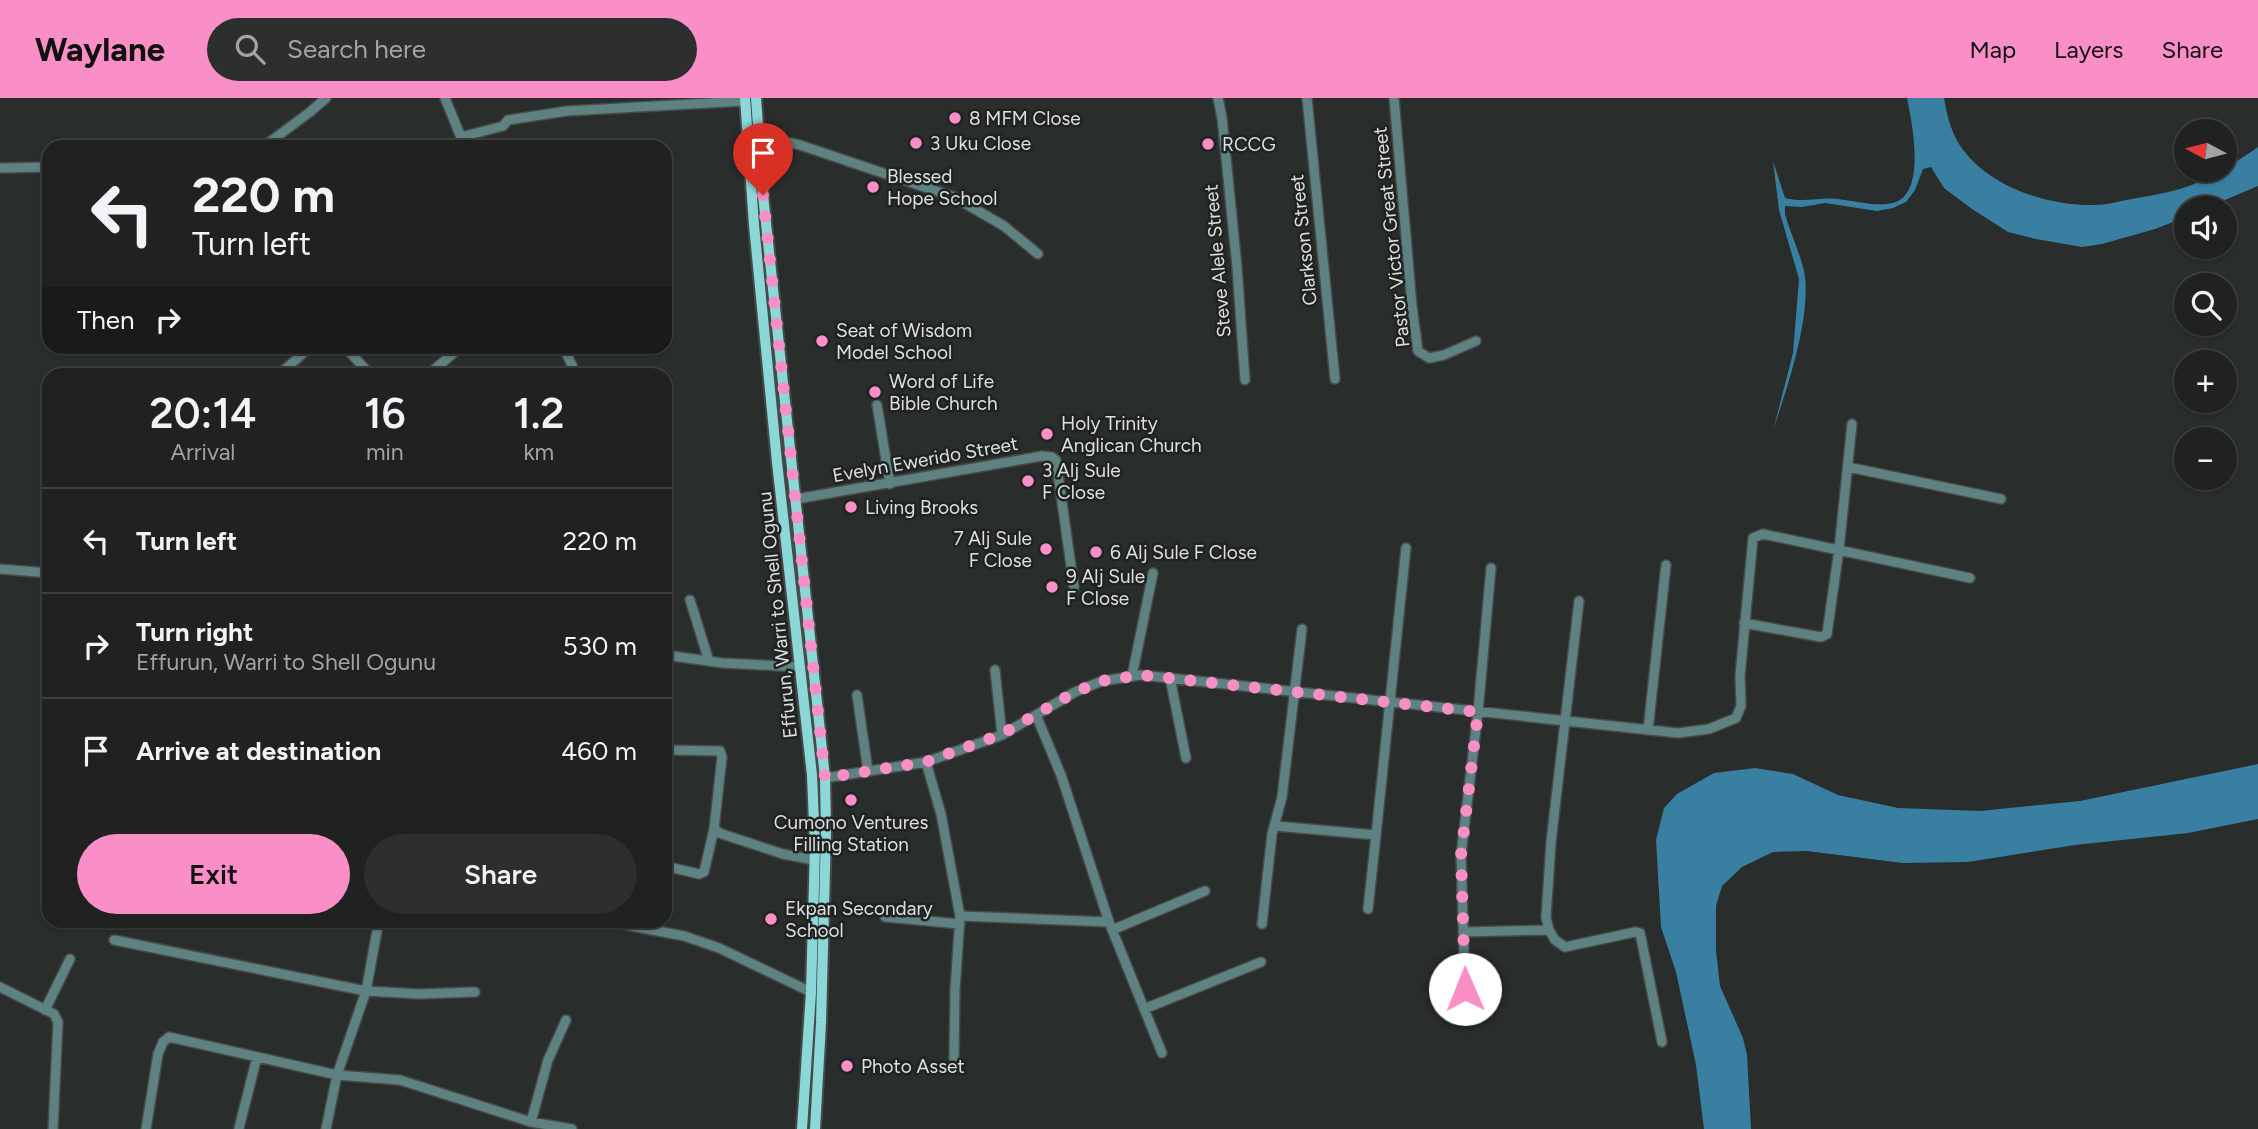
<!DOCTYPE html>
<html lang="en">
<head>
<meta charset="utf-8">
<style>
  :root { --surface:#1f2220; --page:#2c2f2d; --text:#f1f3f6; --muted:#a1a4a5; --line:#3c3f3e; --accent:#fa8fc7 }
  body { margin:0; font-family:Figtree,sans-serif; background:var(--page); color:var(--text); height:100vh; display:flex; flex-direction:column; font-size:26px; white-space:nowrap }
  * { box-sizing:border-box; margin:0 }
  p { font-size:23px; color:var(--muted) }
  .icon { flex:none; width:38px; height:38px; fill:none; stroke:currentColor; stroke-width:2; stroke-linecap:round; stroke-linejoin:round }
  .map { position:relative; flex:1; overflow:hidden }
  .details { position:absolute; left:42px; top:270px; width:630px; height:560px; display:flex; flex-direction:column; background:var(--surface); border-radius:21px; box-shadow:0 2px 5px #0004,0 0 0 2px var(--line) }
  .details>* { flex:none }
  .hud { position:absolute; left:42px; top:42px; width:630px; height:214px; border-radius:21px; box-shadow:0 2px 5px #0004,0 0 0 2px var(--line); background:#1f2220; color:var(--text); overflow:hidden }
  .needle { width:46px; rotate:277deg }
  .fabs { position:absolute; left:2174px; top:21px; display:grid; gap:14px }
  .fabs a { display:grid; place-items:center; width:63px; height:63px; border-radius:50%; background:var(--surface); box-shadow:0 2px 5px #0004,0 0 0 2px var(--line); font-size:35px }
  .pin { position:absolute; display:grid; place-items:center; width:60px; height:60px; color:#fff; margin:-72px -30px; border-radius:50% 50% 50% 0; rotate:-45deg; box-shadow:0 0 7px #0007 }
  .pin .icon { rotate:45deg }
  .me { position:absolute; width:77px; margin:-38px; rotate:359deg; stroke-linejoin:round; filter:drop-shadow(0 0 5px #0008) }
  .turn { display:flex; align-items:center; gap:24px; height:147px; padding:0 35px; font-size:32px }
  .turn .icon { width:91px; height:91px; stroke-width:2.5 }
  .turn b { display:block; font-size:49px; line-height:60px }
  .then { display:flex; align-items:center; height:66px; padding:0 35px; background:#0003; gap:14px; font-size:26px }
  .eta { display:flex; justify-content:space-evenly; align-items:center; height:119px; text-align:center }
  .eta b { font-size:42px; font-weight:600; line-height:49px }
  .primary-button { display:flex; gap:14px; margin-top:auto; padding:14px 35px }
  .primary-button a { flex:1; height:80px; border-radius:42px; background:var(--accent); color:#111; font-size:28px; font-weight:600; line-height:80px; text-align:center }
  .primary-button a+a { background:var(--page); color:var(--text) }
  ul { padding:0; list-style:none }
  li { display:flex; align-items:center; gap:21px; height:105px; padding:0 35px; border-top:2px solid var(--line) }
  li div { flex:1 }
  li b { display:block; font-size:26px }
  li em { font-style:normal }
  header { display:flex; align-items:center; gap:42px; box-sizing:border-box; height:98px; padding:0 35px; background:var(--accent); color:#111 }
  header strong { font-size:33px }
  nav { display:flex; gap:38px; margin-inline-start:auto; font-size:24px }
  .search { width:490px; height:63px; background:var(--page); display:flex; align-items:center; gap:18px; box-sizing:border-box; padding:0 24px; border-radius:38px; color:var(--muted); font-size:26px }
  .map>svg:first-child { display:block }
  .water { fill:#397fa1 }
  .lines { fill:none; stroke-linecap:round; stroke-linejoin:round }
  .minor-casing { stroke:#464a48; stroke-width:12 }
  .major-casing { stroke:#464a48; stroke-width:14 }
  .minor { stroke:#5e8181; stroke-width:9 }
  .major { stroke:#8cd7d8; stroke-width:10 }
  .route { stroke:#fa8fc7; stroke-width:12; stroke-dasharray:0 21.6 }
  .poi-dot { fill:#fa8fc7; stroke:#1f2321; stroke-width:2.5 }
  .labels { text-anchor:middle; stroke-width:5; stroke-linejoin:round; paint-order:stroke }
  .poi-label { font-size:19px; fill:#dde0de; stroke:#1f2321; text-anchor:start }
  .street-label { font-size:19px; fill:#dde0de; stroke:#1f2321 }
</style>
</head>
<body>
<header>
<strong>Waylane</strong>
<div class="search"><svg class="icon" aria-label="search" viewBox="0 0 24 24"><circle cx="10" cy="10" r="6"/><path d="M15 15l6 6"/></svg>Search here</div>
<nav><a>Map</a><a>Layers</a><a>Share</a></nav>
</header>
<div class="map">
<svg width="2258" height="1031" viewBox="0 0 2258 1031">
  <rect width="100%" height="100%" fill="#292d2b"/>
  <path class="water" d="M1907 0H1944C1947 16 1950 31 1959 46 1986 88 2046 108 2095 107 2109 107 2123 102 2137 100 2156 97 2177 93 2194 86 2217 75 2237 64 2258 49V88L2206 110H2186V119L2155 131 2102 146 2082 149 2036 141 2008 134 1972 111 1944 90 1931 69 1923 71 1915 92 1906 104 1893 110 1877 113 1825 105 1802 109 1785 108V116C1790 134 1803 162 1805 179 1810 224 1787 290 1773 333L1793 255 1799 181 1779 112 1773 63 1785 100C1803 105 1820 99 1838 101 1855 103 1877 109 1893 105 1927 97 1912 24 1907 0Z
    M2258 666V721L2188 735 2075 747 1968 764 1903 765 1807 753 1773 754 1742 769 1722 788 1716 808V853L1720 888 1743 940 1747 957 1751 1031H1704L1696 967 1676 874 1661 829 1656 742 1664 710 1677 696 1714 675 1755 670 1793 676 1838 697 1898 710 1980 713 2080 703Z"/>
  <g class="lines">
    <g class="minor-casing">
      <path id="minor" d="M445 0 465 49
        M1218 0 1222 20 1237 169 1245 282
        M1307 0 1335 281
        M1394 0 1412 208 1418 253 1429 260 1444 257 1476 243
        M759 38 800 47 954 99 1004 128 1038 156
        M461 39 503 28 508 22 567 13 745 3
        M263 49 310 14 326 0
        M0 70 49 69
        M344 248 370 276
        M563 248 576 276
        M280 276 311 248
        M429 276 457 252
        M877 307 890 386
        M1848 369 2001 401
        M796 401 1042 358 1052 359 1056 362 1074 489
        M0 471 49 475
        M690 502 709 563
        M1579 503 1551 744 1546 819 1549 832 1555 842 1565 849 1635 834 1640 835 1662 944
        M1744 525 1815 538 1821 539 1827 536 1839 451 1852 326
        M665 557 723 565 800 569
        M995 572 1002 637
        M1132 578 1153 475
        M1170 580 1186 660
        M857 597 868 673
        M1036 617 1061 677 1109 824 1162 955
        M1648 632 1666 467
        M665 652 720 653 722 659 714 731
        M926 664 941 716 960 818 955 892 954 960
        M825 680 926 664 1002 637 1075 594 1102 583 1141 577 1678 635 1709 631 1736 620 1741 608 1740 578 1753 440 1763 436 1970 480
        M1276 728 1376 737 1406 450
        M665 768 699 776 704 774 714 731 722 736 783 756 814 762
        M1368 811 1376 737
        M960 818 1109 824
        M885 819 960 826
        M600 822 684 838 719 850 811 894
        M1262 826 1272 736 1282 699 1302 531
        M1112 832 1205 793
        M1463 834 1549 832
        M114 842 366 893 420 896 475 894
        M0 889 54 916 58 924 53 1031
        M1465 891 1461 757 1478 614 1491 470
        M1144 911 1261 864
        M45 912 70 861
        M531 1024 548 962 566 922
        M239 1030 257 959
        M146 1031 158 956 163 944 169 939 337 977 400 982 531 1024 572 1031
        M326 1031 337 977 366 893 379 822"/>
    </g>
    <g class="major-casing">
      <path id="major" d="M745 0 754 127 777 364 812 677 815 749 811 894 802 1031
        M756 0 763 97 825 680 826 733 821 925 815 1031"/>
    </g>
    <use href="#minor" class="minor"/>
    <use href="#major" class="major"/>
  </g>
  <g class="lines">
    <path class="route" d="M763 97 825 680 926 664 1002 636 1075 594 1102 583 1141 577 1478 614 1461 757 1465 891"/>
  </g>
  <g class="poi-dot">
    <circle cx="955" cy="20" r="7"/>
    <circle cx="916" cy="45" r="7"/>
    <circle cx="1208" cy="46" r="7"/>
    <circle cx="873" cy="89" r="7"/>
    <circle cx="822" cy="243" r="7"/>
    <circle cx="875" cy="294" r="7"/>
    <circle cx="1047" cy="336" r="7"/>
    <circle cx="1028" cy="383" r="7"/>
    <circle cx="851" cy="409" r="7"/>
    <circle cx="1046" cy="451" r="7"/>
    <circle cx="1096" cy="454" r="7"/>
    <circle cx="1052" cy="489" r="7"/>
    <circle cx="851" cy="702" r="7"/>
    <circle cx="771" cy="821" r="7"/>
    <circle cx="847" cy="968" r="7"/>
  </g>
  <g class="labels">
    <g class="poi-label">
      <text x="969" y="27">8 MFM Close</text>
      <text x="930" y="52">3 Uku Close</text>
      <text x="1222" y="53">RCCG</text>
      <text x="887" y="85">Blessed<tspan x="887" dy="22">Hope School</tspan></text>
      <text x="836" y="239">Seat of Wisdom<tspan x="836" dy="22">Model School</tspan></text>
      <text x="889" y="290">Word of Life<tspan x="889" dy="22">Bible Church</tspan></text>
      <text x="1061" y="332">Holy Trinity<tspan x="1061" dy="22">Anglican Church</tspan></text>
      <text x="1042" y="379">3 Alj Sule<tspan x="1042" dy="22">F Close</tspan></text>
      <text x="865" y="416">Living Brooks</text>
      <text x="1032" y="447" text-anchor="end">7 Alj Sule<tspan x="1032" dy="22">F Close</tspan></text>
      <text x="1110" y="461">6 Alj Sule F Close</text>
      <text x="1066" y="485">9 Alj Sule<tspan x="1066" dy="22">F Close</tspan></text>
      <text x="851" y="731" text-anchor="middle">Cumono Ventures<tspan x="851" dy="22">Filling Station</tspan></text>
      <text x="785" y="817">Ekpan Secondary<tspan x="785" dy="22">School</tspan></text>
      <text x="861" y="975">Photo Asset</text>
    </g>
    <g class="street-label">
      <text transform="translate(1391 139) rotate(-96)" y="7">Pastor Victor Great Street</text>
      <text transform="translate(1303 142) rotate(-96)" y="7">Clarkson Street</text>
      <text transform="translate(1217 163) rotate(-95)" y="7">Steve Alele Street</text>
      <text transform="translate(925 361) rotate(-10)" y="7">Evelyn Ewerido Street</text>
      <text transform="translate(777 517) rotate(-96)" y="7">Effurun, Warri to Shell Ogunu</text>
    </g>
  </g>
</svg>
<div class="fabs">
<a><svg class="needle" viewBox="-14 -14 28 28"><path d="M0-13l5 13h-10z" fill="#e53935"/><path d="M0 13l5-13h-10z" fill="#a1a4a5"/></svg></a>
<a><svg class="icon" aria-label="sound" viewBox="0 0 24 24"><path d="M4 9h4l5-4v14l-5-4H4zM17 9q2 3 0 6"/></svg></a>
<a><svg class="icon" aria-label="search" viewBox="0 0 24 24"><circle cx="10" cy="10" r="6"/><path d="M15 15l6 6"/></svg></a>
<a>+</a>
<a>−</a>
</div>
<div class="pin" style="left:763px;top:97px;background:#d93025"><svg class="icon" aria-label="arrive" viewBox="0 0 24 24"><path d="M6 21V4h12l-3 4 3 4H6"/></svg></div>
<svg class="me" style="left:1465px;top:891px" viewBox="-20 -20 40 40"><circle r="19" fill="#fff"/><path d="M0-13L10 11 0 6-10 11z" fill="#fa8fc7"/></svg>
<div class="hud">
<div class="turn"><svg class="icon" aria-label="left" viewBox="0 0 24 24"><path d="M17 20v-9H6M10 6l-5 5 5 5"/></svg><div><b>220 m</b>Turn left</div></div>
<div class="then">Then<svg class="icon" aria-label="right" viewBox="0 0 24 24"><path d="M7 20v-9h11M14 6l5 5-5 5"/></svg></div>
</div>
<section class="details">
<div class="eta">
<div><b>20:14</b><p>Arrival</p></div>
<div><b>16</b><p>min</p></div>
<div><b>1.2</b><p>km</p></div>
</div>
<ul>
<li><svg class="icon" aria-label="left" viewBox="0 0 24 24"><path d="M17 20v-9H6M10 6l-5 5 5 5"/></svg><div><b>Turn left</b></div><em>220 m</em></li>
<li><svg class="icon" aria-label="right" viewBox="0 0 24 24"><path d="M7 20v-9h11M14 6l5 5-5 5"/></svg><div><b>Turn right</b><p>Effurun, Warri to Shell Ogunu</p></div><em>530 m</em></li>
<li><svg class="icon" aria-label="arrive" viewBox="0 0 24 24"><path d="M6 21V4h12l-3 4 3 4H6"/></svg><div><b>Arrive at destination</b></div><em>460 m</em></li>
</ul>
<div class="primary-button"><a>Exit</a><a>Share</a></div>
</section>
</div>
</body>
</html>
